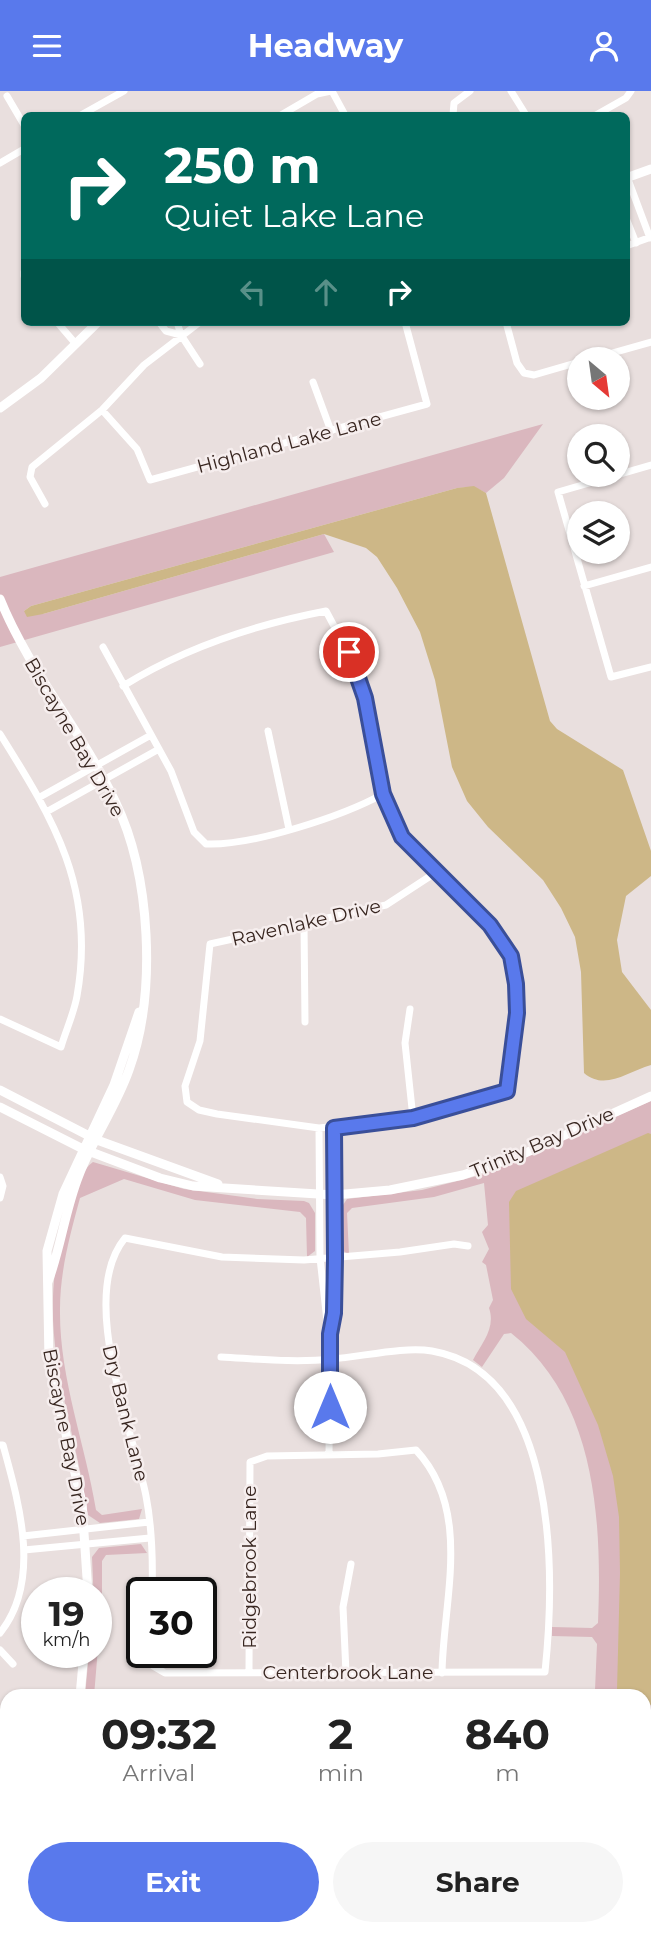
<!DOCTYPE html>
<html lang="en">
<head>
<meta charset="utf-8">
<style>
  :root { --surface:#fff; --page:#f6f6f6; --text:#222; --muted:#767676; --accent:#5979ec }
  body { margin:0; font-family:Montserrat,sans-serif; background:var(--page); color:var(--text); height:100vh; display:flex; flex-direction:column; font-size:26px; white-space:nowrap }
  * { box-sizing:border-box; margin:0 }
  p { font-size:23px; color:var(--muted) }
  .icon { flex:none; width:38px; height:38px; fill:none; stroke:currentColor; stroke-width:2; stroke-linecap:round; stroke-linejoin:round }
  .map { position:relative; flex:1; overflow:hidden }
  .panel { position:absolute; left:0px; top:1598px; width:651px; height:247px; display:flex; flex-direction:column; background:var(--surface); border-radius:21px 21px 0 0; box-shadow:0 2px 5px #0004 }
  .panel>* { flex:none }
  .top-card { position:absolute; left:21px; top:21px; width:609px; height:214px; border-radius:10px; box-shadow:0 2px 5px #0004; background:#00695c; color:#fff; overflow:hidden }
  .needle { width:46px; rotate:151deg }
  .buttons { position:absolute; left:567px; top:256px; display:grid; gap:14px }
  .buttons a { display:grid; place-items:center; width:63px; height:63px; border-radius:50%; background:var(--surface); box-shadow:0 2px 5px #0004; font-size:35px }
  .speed { position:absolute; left:21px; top:1486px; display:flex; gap:14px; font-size:35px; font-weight:700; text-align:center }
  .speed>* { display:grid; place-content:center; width:91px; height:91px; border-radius:50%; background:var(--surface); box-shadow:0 2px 5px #0004; line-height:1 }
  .speed small { font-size:18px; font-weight:400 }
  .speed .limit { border:4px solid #111; border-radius:10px; background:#fff; color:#111 }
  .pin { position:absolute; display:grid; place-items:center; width:60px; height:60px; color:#fff; margin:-30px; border:4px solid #fff; border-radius:50%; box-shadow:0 2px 7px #0007 }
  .me { position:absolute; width:77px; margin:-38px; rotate:0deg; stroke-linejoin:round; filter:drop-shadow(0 0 5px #0008) }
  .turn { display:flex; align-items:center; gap:24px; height:147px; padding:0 28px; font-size:32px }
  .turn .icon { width:91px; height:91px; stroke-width:2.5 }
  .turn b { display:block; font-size:49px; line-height:60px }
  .lanes { display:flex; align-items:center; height:66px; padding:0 28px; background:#0003; justify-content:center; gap:35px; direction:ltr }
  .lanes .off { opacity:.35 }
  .eta { display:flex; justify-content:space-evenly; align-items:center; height:119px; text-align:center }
  .eta b { font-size:42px; font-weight:700; line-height:49px }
  .button { display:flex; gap:14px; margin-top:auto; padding:14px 28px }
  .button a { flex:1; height:80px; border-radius:42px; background:var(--accent); color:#fff; font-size:28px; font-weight:700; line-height:80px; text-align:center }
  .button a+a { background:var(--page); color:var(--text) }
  header { display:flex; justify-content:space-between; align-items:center; height:91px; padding:0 28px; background:var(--accent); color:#fff; font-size:32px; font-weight:700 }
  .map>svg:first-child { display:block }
  .green { fill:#dab7be }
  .water { fill:#cdb787 }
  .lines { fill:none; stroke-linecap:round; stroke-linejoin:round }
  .minor { stroke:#fff; stroke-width:7 }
  .tertiary { stroke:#fff; stroke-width:9 }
  .route-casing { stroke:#3a4f99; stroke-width:18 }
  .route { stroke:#5979ec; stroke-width:12 }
  .labels { text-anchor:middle; stroke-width:5; stroke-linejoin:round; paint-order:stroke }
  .street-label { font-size:19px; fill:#382620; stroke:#f6eeee }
</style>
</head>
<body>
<header><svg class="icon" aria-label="menu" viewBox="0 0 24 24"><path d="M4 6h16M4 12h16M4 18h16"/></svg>Headway<svg class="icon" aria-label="person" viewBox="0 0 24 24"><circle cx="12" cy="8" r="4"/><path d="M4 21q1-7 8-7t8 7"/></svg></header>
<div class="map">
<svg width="651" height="1843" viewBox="0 0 651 1843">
  <rect width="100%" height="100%" fill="#e9dfde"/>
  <path class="green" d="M543 333 504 387 486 402 474 396 457 397 31 515 24 520 43 523 324 443 334 461 0 556V486Z
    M651 1010V1662H644V1605H592L595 1599 597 1553 592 1546 552 1545V1536L592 1537 598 1532C602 1431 597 1310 511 1242L504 1243 482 1276 473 1269C482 1252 496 1237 489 1217L493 1209 486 1174 482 1171 489 1158 482 1141 488 1134 484 1092 434 1106 352 1117 347 1122 349 1163 341 1159 339 1155V1120L347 1108 422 1099 485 1083Z
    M93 1071 184 1098 257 1108 304 1110 309 1112 315 1122V1160L307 1166 306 1127 300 1121 195 1109 124 1088 80 1107C70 1144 60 1180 60 1218 59 1286 85 1352 96 1419L102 1424 142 1418 139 1428 100 1432 88 1424C71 1310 28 1231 72 1113 77 1100 81 1079 93 1071Z
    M141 1453 147 1462 106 1464 102 1470V1509L94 1605H85L89 1561H96L92 1466 99 1457Z
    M651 1762V1843H620L630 1838H644V1790Z"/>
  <path class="water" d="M474 395 486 402 550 630 557 638 623 679 651 760V785L626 805 617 849 622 881 651 919V974C627 981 605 1000 584 982L581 881 575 846 561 817 543 789 488 736 467 710 452 676 435 589 420 541 397 497 377 466 366 457 324 443 43 523 27 526 24 520 31 515 457 397Z
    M648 1042 651 1043V1614L644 1613V1605H621L617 1599 620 1482 619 1426 613 1385 598 1334 565 1261 526 1228 511 1198 509 1111 516 1100Z"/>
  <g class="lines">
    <path class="minor" d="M332 0 345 24
      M511 0 526 24
      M7 5 24 34
      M81 24 124 0
      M281 24 317 3 331 0
      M453 24 454 12 470 0
      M596 24 626 7 631 0
      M0 72 24 58
      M626 83 650 147
      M626 127 636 152
      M626 155 651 146
      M24 181V185
      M57 231 75 252
      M159 231 166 240 181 244
      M177 231 181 244 200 273
      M506 231 517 272 524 282 534 284 579 271
      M591 268 651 251
      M313 291 331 340
      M102 319 137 358 150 389 427 313 405 231
      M651 374 558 401 611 586 651 576
      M45 413 30 386 32 376 102 319 144 274 200 231
      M584 495 651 476
      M103 556 171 680 194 741 206 753C252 755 343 725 383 703
      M123 595C186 556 253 534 326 520L357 578 374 648 383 703 402 746 490 834 511 865 516 893 517 922 507 1000 413 1027 405 952 410 918
      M268 640 289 738
      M0 643C54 729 96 798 77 905 74 922 66 939 61 956L0 928
      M40 706 151 644
      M48 720 159 658
      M304 833 305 931
      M413 1027 319 1037 217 1023 199 1019 187 1011 185 995 200 950 210 853 386 814 435 782
      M319 1037 320 1167 328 1239
      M0 1086 3 1095 0 1107
      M0 1354H3C19 1412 42 1490 0 1542
      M329 1364 330 1243 334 1222 335 1167 333 1037
      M23 1445 149 1431
      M24 1459 150 1447
      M152 1502C153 1470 152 1436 146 1405 133 1339 77 1205 125 1147L222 1166 304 1169 400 1161 454 1153 468 1155
      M0 1559 13 1573
      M152 1561 153 1575 165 1582 545 1581C555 1485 559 1282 432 1260 404 1255 361 1266 332 1268 295 1272 258 1268 221 1266
      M249 1580 250 1371 267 1365 378 1363 416 1359C473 1420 443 1509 442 1582
      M346 1582 343 1516 351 1473
      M0 1708H7
      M0 1820 7 1802
      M233 1838 234 1843
      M534 1843 538 1838"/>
    <path class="tertiary" d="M626 87 651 78
      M0 317 41 287 98 231
      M0 508C29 580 82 640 115 710 151 784 157 902 129 979 116 1016 93 1048 79 1084 65 1119 61 1156 48 1191
      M0 999 97 1049 218 1093
      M0 1016 83 1058 160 1087 193 1095 334 1104 390 1099 463 1084 521 1064 651 1005
      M88 1502 82 1412 49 1270 47 1160 63 1103 114 994 139 921
      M80 1605 84 1561
      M130 1838 133 1843
      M140 1838 143 1843
      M102 1843 112 1838"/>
  </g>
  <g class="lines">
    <g class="route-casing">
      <path id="route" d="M330 1316V1243L334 1222 335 1167 334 1037 413 1027 507 1000 517 922 516 893 511 865 490 834 402 746 383 703 365 607 349 561"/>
    </g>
    <use href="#route" class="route"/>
  </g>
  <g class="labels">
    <g class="street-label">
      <text transform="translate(289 351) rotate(-15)" y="7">Highland Lake Lane</text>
      <text transform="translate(75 646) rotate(60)" y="7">Biscayne Bay Drive</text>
      <text transform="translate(306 831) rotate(-13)" y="7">Ravenlake Drive</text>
      <text transform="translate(542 1051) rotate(-23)" y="7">Trinity Bay Drive</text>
      <text transform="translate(126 1322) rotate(76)" y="7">Dry Bank Lane</text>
      <text transform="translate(67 1346) rotate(79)" y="7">Biscayne Bay Drive</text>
      <text transform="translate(249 1476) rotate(-90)" y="7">Ridgebrook Lane</text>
      <text x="348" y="1588">Centerbrook Lane</text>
    </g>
  </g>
</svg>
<div class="buttons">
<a><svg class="needle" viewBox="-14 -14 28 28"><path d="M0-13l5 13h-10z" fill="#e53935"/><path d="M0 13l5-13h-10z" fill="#767676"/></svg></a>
<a><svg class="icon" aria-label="search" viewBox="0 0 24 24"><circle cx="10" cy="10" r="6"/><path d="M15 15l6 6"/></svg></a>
<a><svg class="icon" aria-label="layers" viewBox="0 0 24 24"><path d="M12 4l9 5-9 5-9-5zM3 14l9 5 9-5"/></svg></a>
</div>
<div class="speed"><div>19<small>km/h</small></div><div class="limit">30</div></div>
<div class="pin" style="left:349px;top:561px;background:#d93025"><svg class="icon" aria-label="arrive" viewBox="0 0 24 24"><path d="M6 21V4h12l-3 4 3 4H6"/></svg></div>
<svg class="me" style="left:330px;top:1316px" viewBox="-20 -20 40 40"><circle r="19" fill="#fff"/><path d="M0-13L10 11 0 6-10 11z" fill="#5979ec"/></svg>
<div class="top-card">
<div class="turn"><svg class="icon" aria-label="right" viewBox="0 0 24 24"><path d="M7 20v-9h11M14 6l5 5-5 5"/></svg><div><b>250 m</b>Quiet Lake Lane</div></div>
<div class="lanes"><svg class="icon off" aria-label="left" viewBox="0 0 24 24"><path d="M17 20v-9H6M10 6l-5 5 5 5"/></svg><svg class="icon off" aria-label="ahead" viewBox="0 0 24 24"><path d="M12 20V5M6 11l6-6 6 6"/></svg><svg class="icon" aria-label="right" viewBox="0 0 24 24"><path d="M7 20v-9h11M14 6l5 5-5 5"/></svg></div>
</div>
<section class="panel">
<div class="eta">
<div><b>09:32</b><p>Arrival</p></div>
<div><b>2</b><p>min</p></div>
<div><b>840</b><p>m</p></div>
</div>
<div class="button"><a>Exit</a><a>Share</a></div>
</section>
</div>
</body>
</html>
